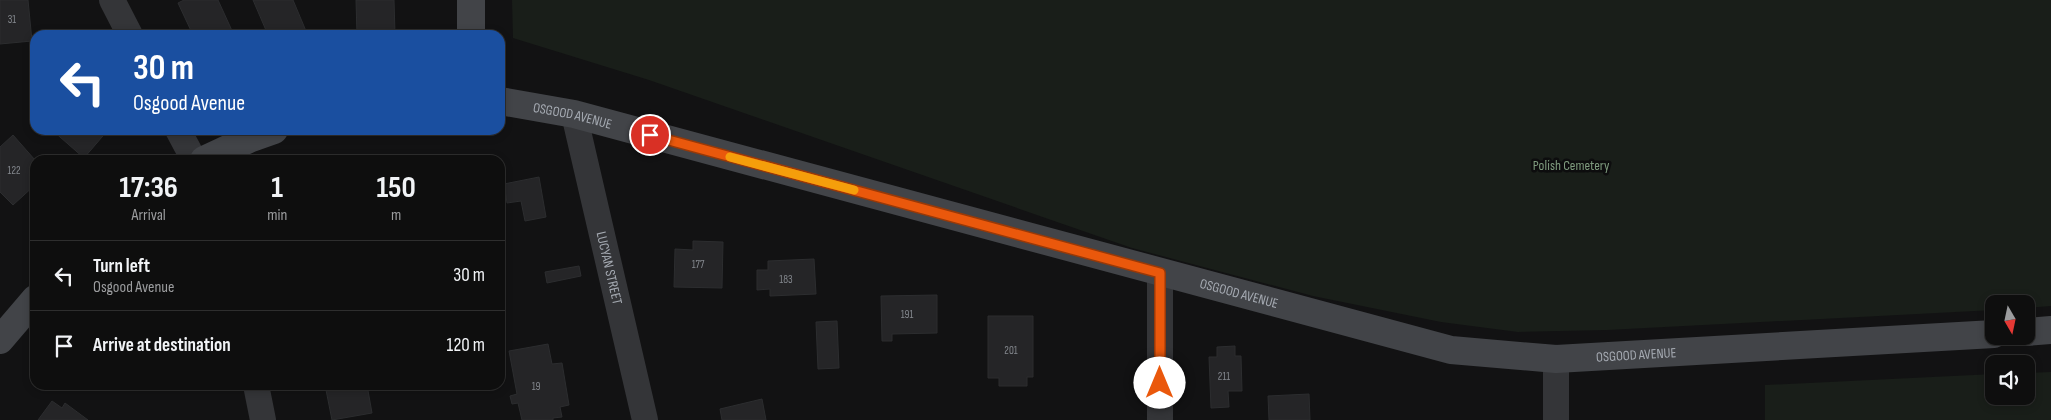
<!DOCTYPE html>
<html lang="en">
<head>
<meta charset="utf-8">
<style>
  :root { --surface:#0e0e0e; --page:#1c1c1c; --text:#f1f3f6; --muted:#9b9c9e; --line:#2e2e2e }
  body { margin:0; font-family:"Sofia Sans Condensed",sans-serif; background:var(--page); color:var(--text); height:100vh; display:flex; flex-direction:column; font-size:19px; white-space:nowrap }
  * { box-sizing:border-box; margin:0 }
  p { font-size:16px; color:var(--muted) }
  .icon { flex:none; width:28px; height:28px; fill:none; stroke:currentColor; stroke-width:2; stroke-linecap:round; stroke-linejoin:round }
  .map { position:relative; flex:1; overflow:hidden }
  .sheet { position:absolute; left:30px; top:155px; width:475px; height:235px; display:flex; flex-direction:column; background:var(--surface); border-radius:15px; box-shadow:0 2px 8px #0003,0 0 0 1px var(--line) }
  .sheet>* { flex:none }
  .hud { position:absolute; left:30px; top:30px; width:475px; height:105px; border-radius:15px; box-shadow:0 2px 8px #0003,0 0 0 1px var(--line); background:#1a4fa0; color:#fff; overflow:hidden }
  .needle { width:32px; rotate:171deg }
  .controls { position:absolute; left:1985px; top:295px; display:grid; gap:10px }
  .controls a { display:grid; place-items:center; width:50px; height:50px; border-radius:10px; background:var(--surface); box-shadow:0 2px 8px #0003,0 0 0 1px var(--line); font-size:25px }
  .pin { position:absolute; display:grid; place-items:center; width:42px; height:42px; color:#fff; margin:-21px; border:2px solid #fff; border-radius:50%; box-shadow:0 1px 5px #0007 }
  .me { position:absolute; width:55px; margin:-28px; rotate:0deg; stroke-linejoin:round; filter:drop-shadow(0 0 4px #0008) }
  .turn { display:flex; align-items:center; gap:18px; height:105px; padding:0 20px; font-size:22px }
  .turn .icon { width:65px; height:65px; stroke-width:2.5 }
  .turn b { display:block; font-size:35px; line-height:42px }
  .eta { display:flex; justify-content:space-evenly; align-items:center; height:85px; text-align:center }
  .eta b { font-size:30px; font-weight:700; line-height:35px }
  ul { padding:0; list-style:none }
  li { display:flex; align-items:center; gap:15px; height:70px; padding:0 20px; border-top:1px solid var(--line) }
  li div { flex:1 }
  li b { display:block; font-size:19px }
  li em { font-style:normal }
  .map>svg:first-child { display:block }
  .green { fill:#191e19 }
  .building { fill:#252527; stroke:#2c2d2f }
  .lines { fill:none; stroke-linecap:round; stroke-linejoin:round }
  .street { stroke:#343538; stroke-width:26 }
  .secondary { stroke:#424448; stroke-width:28 }
  .route-casing { stroke:#983908; stroke-width:12 }
  .route { stroke:#ea580c; stroke-width:9 }
  .slow { stroke:#f59e0b; stroke-width:9 }
  .labels { text-anchor:middle; stroke-width:5; stroke-linejoin:round; paint-order:stroke }
  .number-label { font-size:11px; fill:#84888e }
  .street-label { font-size:14px; fill:#a5aab2; stroke:#0d0d0e }
  .park-label { font-size:14px; fill:#7f9b7e; stroke:#0d0d0e }
</style>
</head>
<body>
<div class="map">
<svg width="2051" height="420" viewBox="0 0 2051 420">
  <rect width="100%" height="100%" fill="#121213"/>
  <path class="green" d="M512 0H2051V306L2026 308V304H1994V310L1607 330 1518 332 1441 322 1313 296 1132 248 649 80 513 38Z
    M2051 372V420H1765V385L1994 374V396H2026V373Z"/>
  <path class="building" d="M0 0H28L32 41 0 44Z
    M184 0H218L234 35H193L178 3Z
    M253 0H293L306 31 296 35H268Z
    M356 0H394L395 34 357 35Z
    M52 130H108L84 158Z
    M13 135 35 160V185L13 205 0 192V147Z
    M539 177 546 217 525 221 521 201 507 203 504 184Z
    M693 241 723 242 722 288 674 287 675 249 693 250Z
    M814 259 816 294 770 296V289L757 290V270H768V261Z
    M579 266 581 276 547 283 545 272Z
    M937 295V333L892 334V341H882L881 296Z
    M988 316H1033V377H1027V386H999V378H988Z
    M837 321 839 368 818 369 816 322Z
    M548 344 552 364 562 363 569 405 560 407 562 417 553 418V420H522L518 403 512 404 510 396 517 394 509 351Z
    M1235 346V356H1241L1242 391H1228L1229 407 1211 408 1209 357H1217V347Z
    M325 385H367L372 413 332 420Z
    M1309 394 1310 420H1269L1268 396Z
    M762 399 766 420H722L720 409Z
    M52 401 62 408 65 403 88 420H38Z"/>
  <g class="lines">
    <g class="street">
      <path d="M112 0 130 35"/>
      <path id="s1" d="M574 114 645 420"/>
      <path d="M178 130 194 160"/>
      <path d="M256 385 263 420"/>
      <path d="M1160 420V273"/>
      <path d="M1556 420V359"/>
    </g>
    <g class="secondary">
      <path d="M471 0V35"/>
      <path id="s2" d="M500 101 574 114 1451 350 1556 359 1994 334"/>
      <path d="M204 160 249 139 274 130"/>
      <path d="M2026 332 2051 330"/>
      <path d="M0 340 35 299"/>
    </g>
  </g>
  <g class="lines">
    <g class="route-casing">
      <path id="route" d="M650 135 1160 273V383"/>
    </g>
    <use href="#route" class="route"/>
    <path class="slow" d="M730 157 854 190"/>
  </g>
  <g class="labels">
    <g class="number-label">
      <text x="12" y="23">31</text>
      <text x="14" y="174">122</text>
      <text x="698" y="268">177</text>
      <text x="786" y="283">183</text>
      <text x="907" y="318">191</text>
      <text x="1011" y="354">201</text>
      <text x="1224" y="380">211</text>
      <text x="536" y="390">19</text>
    </g>
    <g class="street-label">
      <text dy="5" stroke="none"><textPath href="#s2" startOffset="74">OSGOOD AVENUE</textPath></text>
      <text dy="5" stroke="none"><textPath href="#s1" startOffset="158">LUCYAN STREET</textPath></text>
      <text dy="5" stroke="none"><textPath href="#s2" startOffset="764">OSGOOD AVENUE</textPath></text>
      <text dy="5" stroke="none"><textPath href="#s2" startOffset="1169">OSGOOD AVENUE</textPath></text>
    </g>
    <g class="park-label">
      <text x="1571" y="170">Polish Cemetery</text>
    </g>
  </g>
</svg>
<div class="controls">
<a><svg class="needle" viewBox="-14 -14 28 28"><path d="M0-13l5 13h-10z" fill="#e53935"/><path d="M0 13l5-13h-10z" fill="#9b9c9e"/></svg></a>
<a><svg class="icon" aria-label="sound" viewBox="0 0 24 24"><path d="M4 9h4l5-4v14l-5-4H4zM17 9q2 3 0 6"/></svg></a>
</div>
<div class="pin" style="left:650px;top:135px;background:#d93025"><svg class="icon" aria-label="arrive" viewBox="0 0 24 24"><path d="M6 21V4h12l-3 4 3 4H6"/></svg></div>
<svg class="me" style="left:1160px;top:383px" viewBox="-20 -20 40 40"><circle r="19" fill="#fff"/><path d="M0-13L10 11 0 6-10 11z" fill="#ea580c"/></svg>
<div class="hud">
<div class="turn"><svg class="icon" aria-label="left" viewBox="0 0 24 24"><path d="M17 20v-9H6M10 6l-5 5 5 5"/></svg><div><b>30 m</b>Osgood Avenue</div></div>
</div>
<section class="sheet">
<div class="eta">
<div><b>17:36</b><p>Arrival</p></div>
<div><b>1</b><p>min</p></div>
<div><b>150</b><p>m</p></div>
</div>
<ul>
<li><svg class="icon" aria-label="left" viewBox="0 0 24 24"><path d="M17 20v-9H6M10 6l-5 5 5 5"/></svg><div><b>Turn left</b><p>Osgood Avenue</p></div><em>30 m</em></li>
<li><svg class="icon" aria-label="arrive" viewBox="0 0 24 24"><path d="M6 21V4h12l-3 4 3 4H6"/></svg><div><b>Arrive at destination</b></div><em>120 m</em></li>
</ul>
</section>
</div>
</body>
</html>
